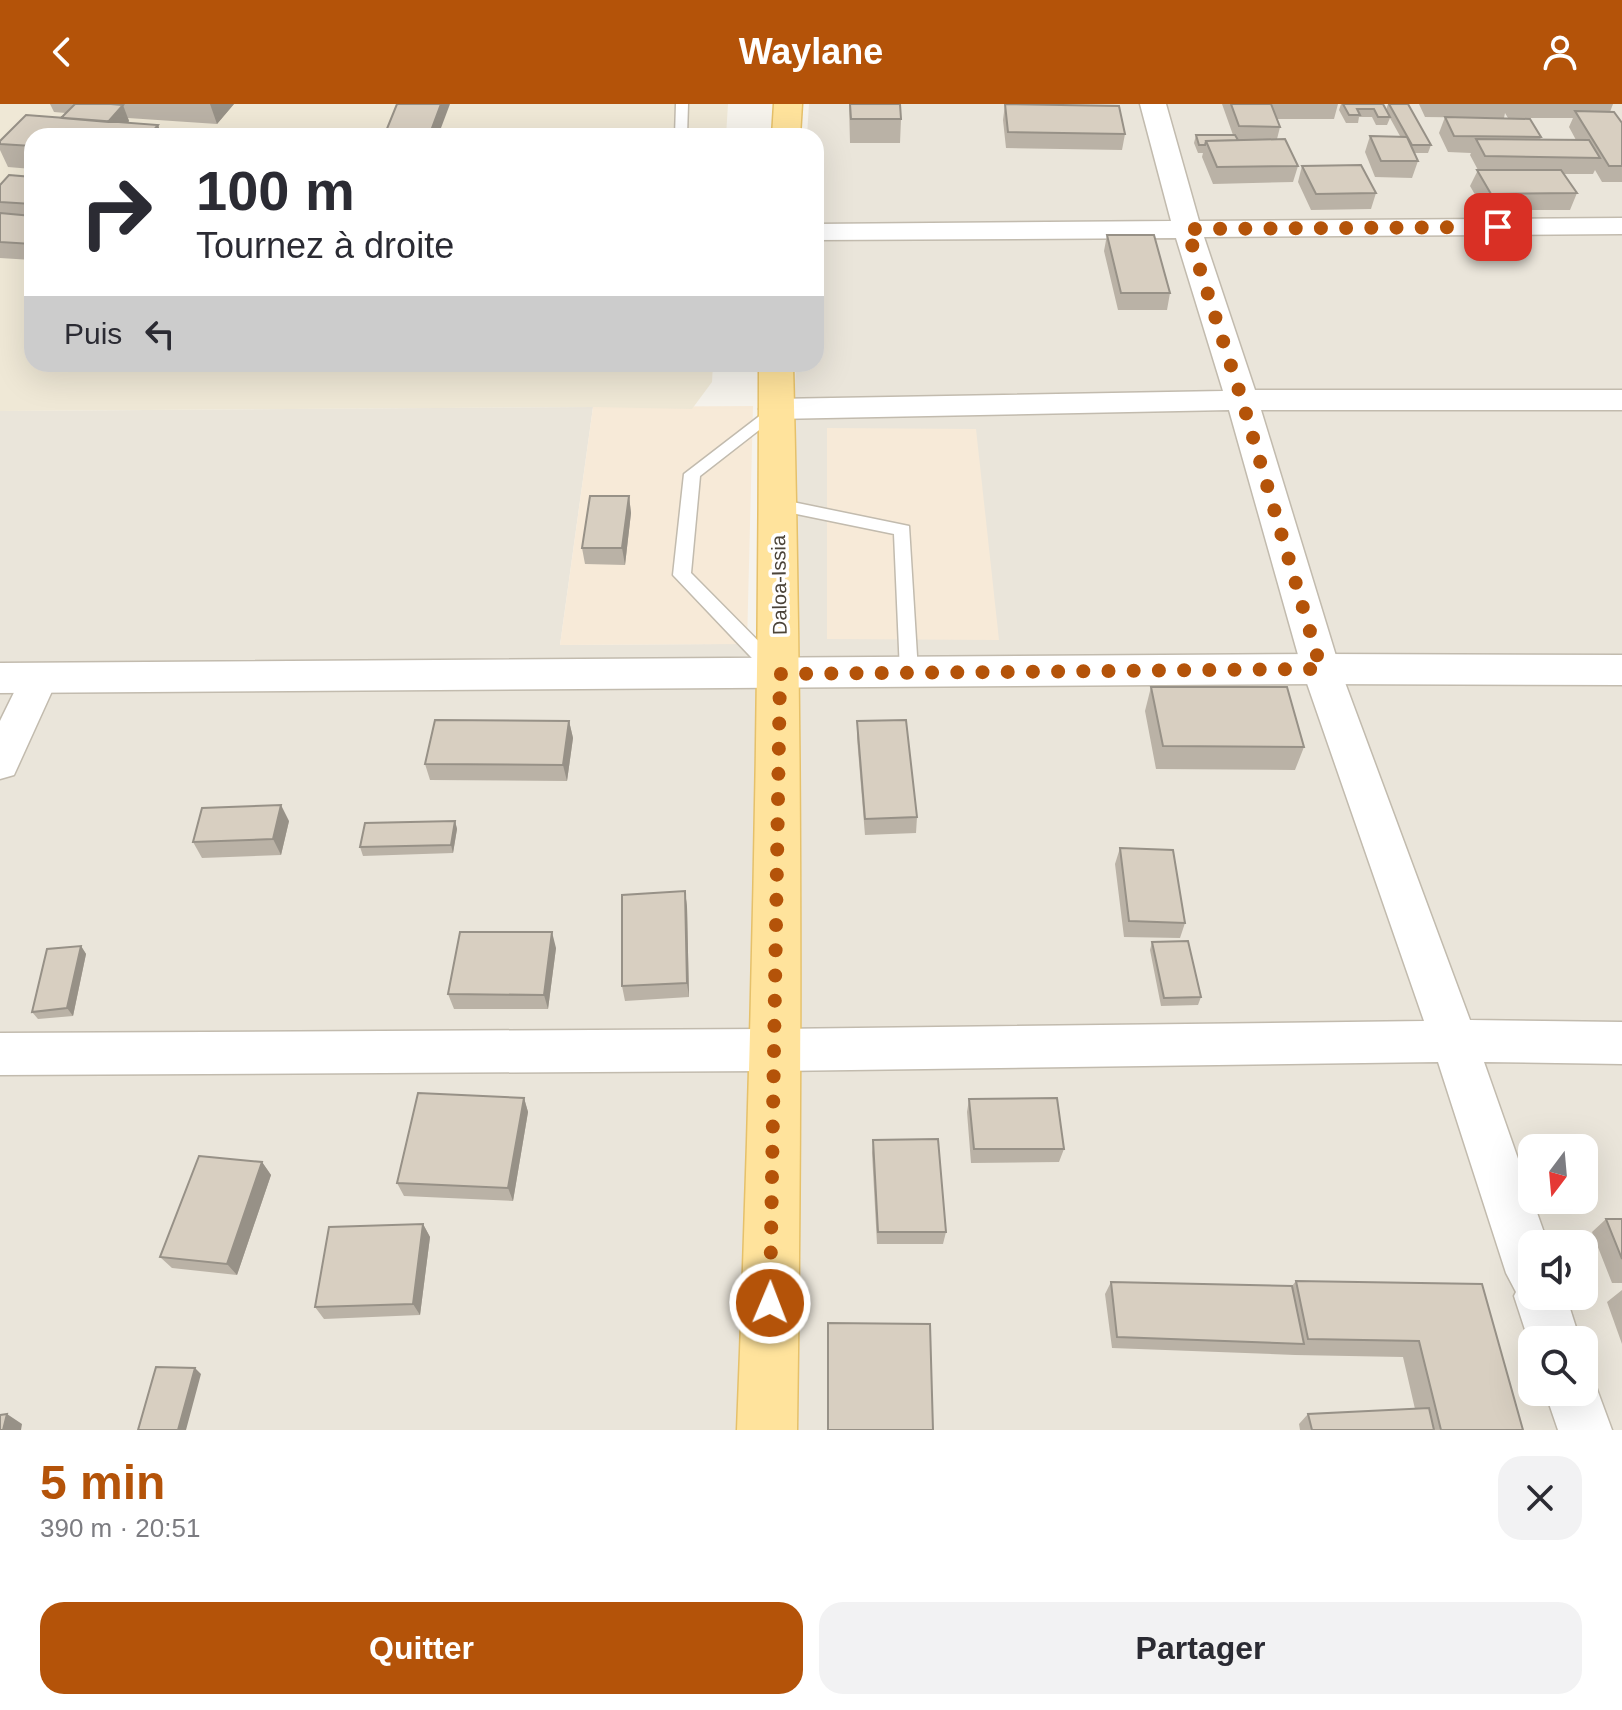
<!DOCTYPE html>
<html lang="fr">
<head>
<meta charset="utf-8">
<style>
  :root { --surface:#fff; --page:#f2f2f3; --text:#2b2b33; --muted:#7c7c81; --accent:#b45309 }
  body { margin:0; font-family:Arial,sans-serif; background:var(--page); color:var(--text); height:100vh; display:flex; flex-direction:column; font-size:30px; white-space:nowrap }
  * { box-sizing:border-box; margin:0 }
  p { font-size:26px; color:var(--muted) }
  .icon { flex:none; width:44px; height:44px; fill:none; stroke:currentColor; stroke-width:2; stroke-linecap:round; stroke-linejoin:round }
  .map { position:relative; height:1326px; overflow:hidden }
  .side { display:flex; flex-direction:column; background:var(--surface); flex:1 }
  .side>* { flex:none }
  .hud { position:absolute; left:24px; top:24px; width:800px; height:244px; border-radius:24px; box-shadow:0 8px 32px #0002; background:#fff; color:var(--text); overflow:hidden }
  .needle { width:52px; rotate:196deg }
  .controls { position:absolute; left:1518px; top:1030px; display:grid; gap:16px }
  .controls a { display:grid; place-items:center; width:80px; height:80px; border-radius:16px; background:var(--surface); box-shadow:0 8px 32px #0002; font-size:40px }
  .pin { position:absolute; display:grid; place-items:center; width:68px; height:68px; color:#fff; margin:-34px; border-radius:16px; box-shadow:0 4px 12px #0006 }
  .me { position:absolute; width:88px; margin:-44px; rotate:1deg; stroke-linejoin:round; filter:drop-shadow(0 0 6px #0008) }
  .turn { display:flex; align-items:center; gap:28px; height:168px; padding:0 40px; font-size:36px }
  .turn .icon { width:104px; height:104px; stroke-width:2.5 }
  .turn b { display:block; font-size:56px; line-height:68px }
  .then { display:flex; align-items:center; height:76px; padding:0 40px; background:#0003; gap:16px; font-size:30px }
  .round { display:grid; place-items:center; flex:none; width:84px; height:84px; border-radius:24px; background:var(--page) }
  .head { display:flex; align-items:center; justify-content:space-between; height:136px; padding:0 40px }
  h1 { font-size:48px; font-weight:600; line-height:60px; color:var(--accent) }
  .cta { display:flex; gap:16px; margin-top:auto; padding:16px 40px }
  .cta a { flex:1; height:92px; border-radius:24px; background:var(--accent); color:#fff; font-size:32px; font-weight:600; line-height:92px; text-align:center }
  .cta a+a { background:var(--page); color:var(--text) }
  header { display:flex; justify-content:space-between; align-items:center; height:104px; padding:0 40px; background:var(--accent); color:#fff; font-size:36px; font-weight:600 }
  .map>svg:first-child { display:block }
  .residential { fill:#eae5da; fill-rule:evenodd }
  .commercial { fill:#f7ead8 }
  .education { fill:#efe8d6 }
  .lines { fill:none; stroke-linecap:round; stroke-linejoin:round }
  .service-casing { stroke:#c2bbae; stroke-width:3 }
  .minor-casing { stroke:#c2bbae; stroke-width:3 }
  .tertiary-casing { stroke:#c2bbae; stroke-width:3 }
  .primary-casing { stroke:#e6c16a; stroke-width:3 }
  .service { fill:#fff; fill-rule:evenodd }
  .minor { fill:#fff; fill-rule:evenodd }
  .tertiary { fill:#fff; fill-rule:evenodd }
  .primary { fill:#ffe39c; fill-rule:evenodd }
  .wall { fill:#bab2a6 }
  .shaded-wall { fill:#979187 }
  .building { fill:#d8cfc1; stroke:#979187; stroke-width:2 }
  .route { stroke:#b45309; stroke-width:14; stroke-dasharray:0 25.2 }
  .labels { text-anchor:middle; stroke-width:7; stroke-linejoin:round; paint-order:stroke }
  .street-label { font-size:20px; fill:#4b4439; stroke:#fff }
</style>
</head>
<body>
<header><svg class="icon" aria-label="back" viewBox="0 0 24 24"><path d="M15 5l-7 7 7 7"/></svg>Waylane<svg class="icon" aria-label="person" viewBox="0 0 24 24"><circle cx="12" cy="8" r="4"/><path d="M4 21q1-7 8-7t8 7"/></svg></header>
<div class="map">
<svg width="1622" height="1326" viewBox="0 0 1622 1326">
  <rect width="100%" height="100%" fill="#f6f3ec"/>
  <path class="residential" d="M809 0H1622V1326H0V307L593 303 560 541 721 540 782 535 796 260H816V32H807ZM1532 1044H1584V1096H1532ZM1532 1140H1584V1192H1532ZM1532 1236H1584V1288H1532Z"/>
  <path class="commercial" d="M753 302 747 540 560 541 593 303Z
    M827 324 976 325 999 536 827 535Z"/>
  <path class="education" d="M0 0H728L726 32H32V260H713L712 278 692 305 593 303 0 307Z"/>
  <g class="lines">
    <g class="service-casing">
      <path id="service" d="M676 0H688L687 32H675Z
        M775 300 783 305 781 309 700 372 691 469 782 561 784 566 775 573 768 571 673 471 684 370Z
        M778 395 909 422 918 568 916 573 909 575 900 568 894 430 772 405 769 401 772 397Z"/>
    </g>
    <g class="minor-casing">
      <path id="minor" d="M1140 0H1166L1199 117 1622 114V130L1204 133 1255 286H1622V306H1261L1340 565 1470 916 1622 918V960L1484 958 1548 1140H1532V1192H1566L1580 1236H1532V1247L1514 1192 1516 1188 1506 1169 1438 958 777 967 0 971V929L777 925 1424 917 1302 565 1229 306 775 315 764 312 759 305 764 298 775 295 1223 287 1176 134 816 136V120L1171 117Z
        M39 560 52 564 58 574 14 671 0 675V617L26 564Z
        M1584 1266 1591 1269 1612 1326H1558L1545 1288H1584Z"/>
    </g>
    <g class="tertiary-casing">
      <path id="tertiary" d="M1321 550 1622 551V581L1321 580 0 589V559Z"/>
    </g>
    <g class="primary-casing">
      <path id="primary" d="M774 0H802L800 32H772Z
        M759 260H793C802 616 802 970 797 1326H737C751 971 759 616 759 260Z"/>
    </g>
    <use href="#service" class="service"/>
    <use href="#minor" class="minor"/>
    <use href="#tertiary" class="tertiary"/>
    <use href="#primary" class="primary"/>
  </g>
  <path class="wall" d="M50 0H234L217 20 128 14 129 17 128 19 158 21 162 32H32V65L8 63 0 46V37L61 14 66 9 54 8Z
    M849 0H900L901 15 900 39H850Z
    M1005 0 1125 30 1122 46 1006 44 1003 16Z
    M1222 0H1338L1334 15H1277L1280 23 1277 35 1298 62 1293 78 1213 80 1202 53 1203 49H1198L1194 39 1196 31H1233Z
    M1341 0H1383L1386 6 1388 0H1408L1431 41 1428 49H1414L1418 57 1412 74 1375 73 1365 48 1370 32H1400L1390 14 1387 21H1376L1372 13H1359L1358 19H1346L1339 6Z
    M1419 0H1613L1610 8 1622 19V78H1602L1595 66 1593 70H1564L1577 89 1570 106H1484L1470 82 1478 66 1470 51 1471 49 1448 48 1439 29 1445 13 1541 33 1540 36H1576L1569 23 1573 14H1508L1505 9 1504 14 1425 13Z
    M1302 62 1376 89 1371 105 1311 106 1298 78Z
    M32 73V156L0 154V81Z
    M1107 131 1170 189 1167 206H1118L1104 147Z
    M629 392 631 409 625 461 585 460 582 444Z
    M1151 583 1304 643 1295 666 1156 665 1145 607Z
    M569 617 573 634 567 677 430 676 425 660Z
    M857 617 917 713 916 729 865 731 857 634Z
    M289 717 281 751 202 754 193 738Z
    M455 717 457 725 453 749 363 752 360 743Z
    M1120 744 1185 819 1180 834 1124 833 1115 760Z
    M685 787 687 803 689 893 625 897 622 882Z
    M1152 838 1201 893 1198 901 1161 902 1150 846Z
    M81 842 86 850 73 912 38 915 32 908Z
    M556 844 548 905H454L448 890Z
    M524 994 528 1008 513 1097 404 1092 397 1079Z
    M969 995 1064 1045 1059 1058 971 1059 967 1008Z
    M873 1036 946 1128 943 1140H877L872 1049Z
    M262 1058 271 1071 237 1171 172 1164 160 1153Z
    M1606 1115H1622V1179H1612L1592 1128Z
    M423 1120 430 1133 420 1211 324 1215 315 1203Z
    M1296 1177 1482 1180 1523 1326H1300L1299 1320 1308 1310 1415 1305 1403 1253 1295 1251 1112 1244 1105 1190 1111 1178 1292 1182Z
    M1622 1186V1240L1607 1198Z"/>
  <path class="shaded-wall" d="M210 0H234L217 20Z
    M441 0H450L438 32H429Z
    M123 1 129 17 116 32 105 21Z
    M158 21 162 32H149Z
    M629 392 631 409 625 461 622 444Z
    M569 617 573 634 567 677 563 661Z
    M281 701 289 717 281 751 273 735Z
    M455 717 457 725 453 749 451 741Z
    M685 787 687 803 689 893 687 879Z
    M552 828 556 844 548 905 544 891Z
    M81 842 86 850 73 912 67 904Z
    M524 994 528 1008 513 1097 508 1084Z
    M262 1058 271 1071 237 1171 227 1160Z
    M423 1120 430 1133 420 1211 413 1200Z
    M195 1264 201 1270 186 1326H178Z
    M7 1310 22 1320 21 1326H3Z"/>
  <path class="building" d="M75 0H111L123 1 108 18 61 14Z
    M397 0H441L429 32H384Z
    M850 0H900L901 15H851Z
    M1005 0 1119 2 1125 30 1008 28Z
    M1231 0H1271L1280 23 1239 22Z
    M1343 0H1383L1390 13H1378L1374 5H1357L1360 11H1349Z
    M1389 0H1408L1431 41H1412Z
    M1575 7 1614 8 1622 19V62H1609Z
    M26 11 158 21 149 32H32V42L0 40V37Z
    M1445 13 1530 15 1541 33 1454 32Z
    M1196 31H1235L1238 36 1206 37 1205 41H1199Z
    M1370 32 1407 33 1418 57H1381Z
    M1285 35 1298 62 1217 63 1206 37Z
    M1476 35 1589 36 1600 54 1485 52Z
    M1361 61 1376 89 1316 90 1302 62Z
    M1477 66H1561L1577 89 1491 90Z
    M9 71 32 73V100L0 98V81Z
    M0 109 32 112V140L0 138Z
    M1107 131H1154L1170 189H1121Z
    M590 392H629L622 444H582Z
    M1151 583H1287L1304 643 1163 642Z
    M435 616 569 617 563 661 425 660Z
    M906 616 917 713 865 715 857 617Z
    M281 701 273 735 193 738 202 704Z
    M455 717 451 741 360 743 365 719Z
    M1120 744 1173 746 1185 819 1129 817Z
    M685 787 687 879 622 882V791Z
    M460 828H552L544 891 448 890Z
    M1188 837 1201 893 1164 894 1152 838Z
    M81 842 67 904 32 908 47 845Z
    M418 989 524 994 508 1084 397 1079Z
    M1057 994 1064 1045H974L969 995Z
    M938 1035 946 1128H878L873 1036Z
    M199 1052 262 1058 227 1160 160 1153Z
    M1606 1115H1622V1155Z
    M423 1120 413 1200 315 1203 329 1123Z
    M1296 1177 1482 1180 1523 1326H1441L1419 1237 1308 1235Z
    M1111 1178 1292 1182 1304 1240 1117 1233Z
    M828 1219 930 1220 933 1326H828Z
    M156 1263 195 1264 178 1326H138Z
    M1429 1304 1434 1326H1312L1308 1310Z
    M7 1310 3 1326H0V1311Z"/>
  <g class="lines">
    <path class="route" d="M770 1199 780 570 1321 565 1242 296 1187 125 1498 123"/>
  </g>
  <g class="labels">
    <g class="street-label">
      <text transform="translate(779 481) rotate(-91)" y="7">Daloa-Issia</text>
    </g>
  </g>
</svg>
<div class="controls">
<a><svg class="needle" viewBox="-14 -14 28 28"><path d="M0-13l5 13h-10z" fill="#e53935"/><path d="M0 13l5-13h-10z" fill="#7c7c81"/></svg></a>
<a><svg class="icon" aria-label="sound" viewBox="0 0 24 24"><path d="M4 9h4l5-4v14l-5-4H4zM17 9q2 3 0 6"/></svg></a>
<a><svg class="icon" aria-label="search" viewBox="0 0 24 24"><circle cx="10" cy="10" r="6"/><path d="M15 15l6 6"/></svg></a>
</div>
<div class="pin" style="left:1498px;top:123px;background:#d93025"><svg class="icon" aria-label="arrive" viewBox="0 0 24 24"><path d="M6 21V4h12l-3 4 3 4H6"/></svg></div>
<svg class="me" style="left:770px;top:1199px" viewBox="-20 -20 40 40"><circle r="17" fill="#b45309" stroke="#fff" stroke-width="3"/><path d="M0-11L8 9 0 5-8 9z" fill="#fff"/></svg>
<div class="hud">
<div class="turn"><svg class="icon" aria-label="right" viewBox="0 0 24 24"><path d="M7 20v-9h11M14 6l5 5-5 5"/></svg><div><b>100 m</b>Tournez à droite</div></div>
<div class="then">Puis<svg class="icon" aria-label="left" viewBox="0 0 24 24"><path d="M17 20v-9H6M10 6l-5 5 5 5"/></svg></div>
</div>
</div>
<section class="side">
<div class="head"><div><h1>5 min</h1><p>390 m · 20:51</p></div><a class="round"><svg class="icon" aria-label="close" viewBox="0 0 24 24"><path d="M6 6l12 12M18 6L6 18"/></svg></a></div>
<div class="cta"><a>Quitter</a><a>Partager</a></div>
</section>
</body>
</html>
